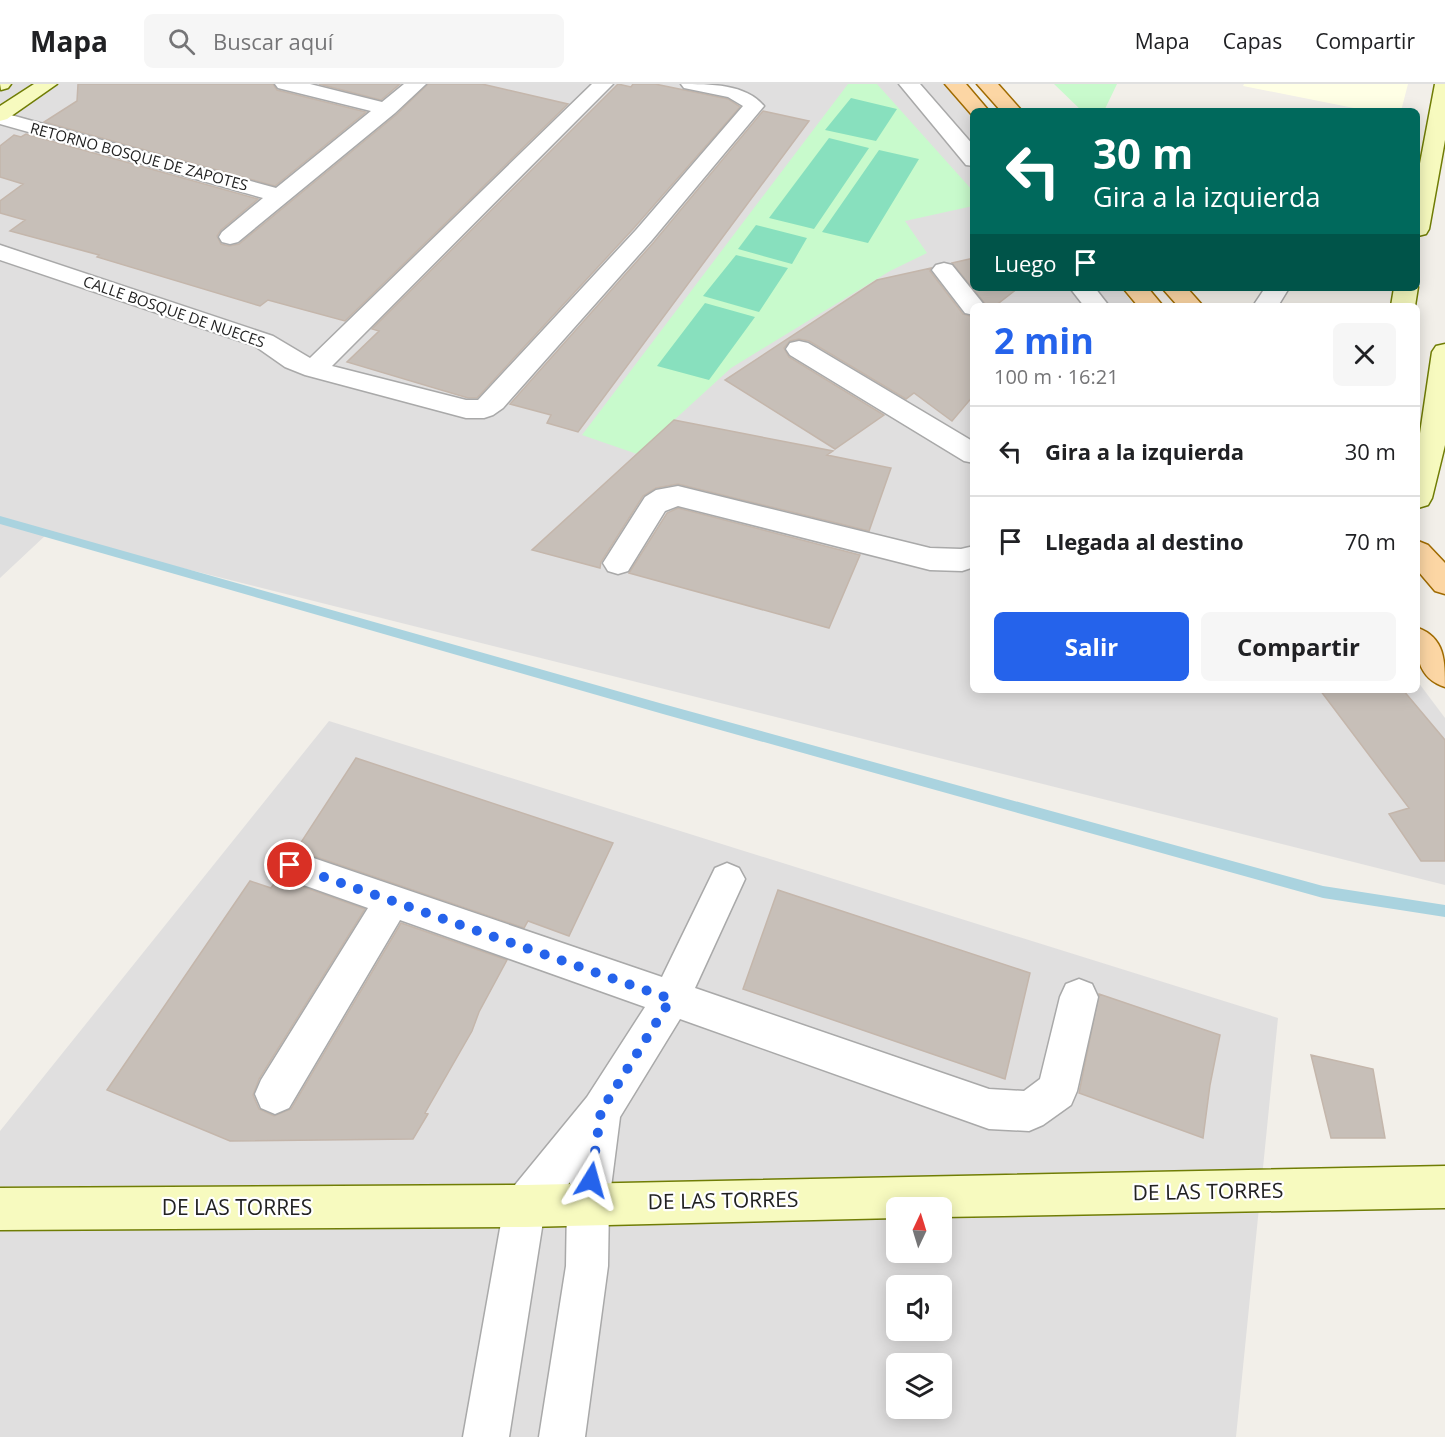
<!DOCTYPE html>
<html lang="es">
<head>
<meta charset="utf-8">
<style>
  :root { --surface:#fff; --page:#f6f6f6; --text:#202124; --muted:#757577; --line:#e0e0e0; --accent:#2563eb }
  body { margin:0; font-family:"Open Sans",sans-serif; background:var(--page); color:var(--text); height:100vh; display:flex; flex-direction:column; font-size:22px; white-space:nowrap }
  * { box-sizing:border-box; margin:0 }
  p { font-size:20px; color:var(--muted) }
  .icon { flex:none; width:33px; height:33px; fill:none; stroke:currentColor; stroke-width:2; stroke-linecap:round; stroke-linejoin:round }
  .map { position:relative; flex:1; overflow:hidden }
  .sheet { position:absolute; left:970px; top:219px; width:450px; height:390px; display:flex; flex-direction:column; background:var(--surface); border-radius:9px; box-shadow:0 3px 15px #0003 }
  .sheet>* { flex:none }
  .guide { position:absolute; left:970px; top:24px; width:450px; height:183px; border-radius:9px; box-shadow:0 3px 15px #0003; background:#00695c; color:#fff; overflow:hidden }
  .needle { width:39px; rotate:4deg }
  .tools { position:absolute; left:886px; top:1113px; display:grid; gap:12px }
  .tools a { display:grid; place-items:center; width:66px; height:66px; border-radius:9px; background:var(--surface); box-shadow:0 3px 15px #0003; font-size:30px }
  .pin { position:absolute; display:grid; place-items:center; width:51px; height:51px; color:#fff; margin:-26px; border:3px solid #fff; border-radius:50%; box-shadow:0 2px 6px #0007 }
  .me { position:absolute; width:66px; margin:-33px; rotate:8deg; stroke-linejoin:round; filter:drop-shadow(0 0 4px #0008) }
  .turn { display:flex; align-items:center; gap:21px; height:126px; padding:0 24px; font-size:27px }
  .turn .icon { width:78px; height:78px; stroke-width:2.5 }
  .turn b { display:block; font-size:42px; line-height:51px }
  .then { display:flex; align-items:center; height:57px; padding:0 24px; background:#0003; gap:12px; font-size:22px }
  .round { display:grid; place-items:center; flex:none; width:63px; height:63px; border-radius:9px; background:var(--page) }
  .head { display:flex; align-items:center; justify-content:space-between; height:102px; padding:0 24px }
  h1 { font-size:36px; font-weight:700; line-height:45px; color:var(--accent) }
  .action { display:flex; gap:12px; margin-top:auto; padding:12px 24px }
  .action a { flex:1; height:69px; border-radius:9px; background:var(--accent); color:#fff; font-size:24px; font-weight:700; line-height:69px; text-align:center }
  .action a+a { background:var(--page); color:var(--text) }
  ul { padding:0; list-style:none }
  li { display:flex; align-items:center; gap:18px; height:90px; padding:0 24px; border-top:2px solid var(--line) }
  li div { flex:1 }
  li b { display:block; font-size:22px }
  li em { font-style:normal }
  header { display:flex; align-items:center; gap:36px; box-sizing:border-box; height:84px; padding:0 30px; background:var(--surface); border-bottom:2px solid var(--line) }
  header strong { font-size:28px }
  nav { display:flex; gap:33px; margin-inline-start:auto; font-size:21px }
  .search { width:420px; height:54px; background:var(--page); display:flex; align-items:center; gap:15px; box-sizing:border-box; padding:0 21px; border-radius:9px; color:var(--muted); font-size:22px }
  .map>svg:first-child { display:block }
  .residential { fill:#e0dfdf; fill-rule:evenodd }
  .education { fill:#ffffe5 }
  .park { fill:#c8facc }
  .pitch { fill:#88e0be }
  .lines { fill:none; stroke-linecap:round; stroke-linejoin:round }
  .stream { fill:#aad3df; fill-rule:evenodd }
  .building { fill:#c7bfb8; stroke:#c4b6ab; stroke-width:1.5 }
  .street-casing { stroke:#a9a9a9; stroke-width:3 }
  .secondary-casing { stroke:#707d05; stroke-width:3 }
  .primary-casing { stroke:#a06b00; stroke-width:3 }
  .street { fill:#fff; fill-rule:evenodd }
  .secondary { fill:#f7fabf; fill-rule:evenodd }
  .primary { fill:#fcd6a4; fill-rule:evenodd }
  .route { stroke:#2563eb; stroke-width:10; stroke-dasharray:0 18 }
  .labels { text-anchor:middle; stroke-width:4.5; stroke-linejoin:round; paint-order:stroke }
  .far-street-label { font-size:15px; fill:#222; stroke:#fff }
  .near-street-label { font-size:21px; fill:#222; stroke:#fff }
</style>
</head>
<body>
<header>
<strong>Mapa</strong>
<div class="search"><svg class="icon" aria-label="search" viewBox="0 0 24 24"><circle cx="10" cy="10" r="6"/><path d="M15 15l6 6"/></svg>Buscar aquí</div>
<nav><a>Mapa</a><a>Capas</a><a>Compartir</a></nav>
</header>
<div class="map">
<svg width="1445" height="1353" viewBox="0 0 1445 1353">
  <rect width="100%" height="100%" fill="#f2efe9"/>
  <path class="residential" d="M0 0H968L988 27H974V204H1121L1135 222H974V606H1418V598L1445 634V801L47 450 0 494Z
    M329 637 1278 934 1236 1353H0V1047ZM897 1124H942V1168H897ZM897 1202H942V1246H897ZM897 1280H942V1324H897Z"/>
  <path class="education" d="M1244 0H1408L1401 27H1369L1243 2Z"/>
  <path class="park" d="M848 0H877L973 107V122L905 137 927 169 890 187 731 284 637 370 582 351Z
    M1054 0H1117L1104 27H1082Z"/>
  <path class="pitch" d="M851 14 897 25 876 57 825 46Z
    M829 54 869 64 814 145 769 134Z
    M879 66 919 75 868 159 822 148Z
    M756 141 807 154 792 180 738 165Z
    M736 171 788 184 759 228 703 212Z
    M705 219 755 233 709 296 657 282Z"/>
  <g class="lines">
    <path class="stream" d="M0 432 663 620 1323 802 1445 821V833L1323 814 663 630 0 440Z"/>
  </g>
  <path class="building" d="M78 0H273L277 6 366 28 275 102 44 38 77 17Z
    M319 0H400L381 16Z
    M428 0H482L568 20 345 237 268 216 260 222 97 173 99 171 10 147 25 136 0 129V117L23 100 0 93V62L14 51 21 53 26 50 258 115 221 146 217 152 221 160 229 162 239 160 396 31Z
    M618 0 631 3 633 0H655L728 15 740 23 634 144 477 314H468L347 278 379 247 372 245Z
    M763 27 809 37 578 348 547 339 551 331 510 320 654 158Z
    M974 174V204H1018L995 222H987L952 179Z
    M931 184 930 187 963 230 974 233V311L952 337 914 309 906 315 809 257 799 255 790 257 784 264 789 273 884 331 835 365 725 296 877 196Z
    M674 336 833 367 827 371 891 384 869 447 678 400 656 404 643 412 601 478 600 484 532 466Z
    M678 424 860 471 829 544 629 489 667 429Z
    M1320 606H1403L1445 656V777H1421L1389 730 1409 724Z
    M356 674 613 759 569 852 528 837 524 844 296 766Z
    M278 794 365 825 259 995 253 1011 259 1025 274 1032 291 1025 401 839 507 876 479 928 472 947 425 1029 428 1030 413 1055 230 1057 107 1006 250 797 271 804Z
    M778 806 1030 889 1005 995 743 905Z
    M1099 910 1220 951 1210 1001 1203 1054 1079 1009Z
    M1311 971 1373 985 1385 1054H1331Z"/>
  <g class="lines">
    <g class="street-casing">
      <path id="street" d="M275 0H310L382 18 404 0H426L395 29 238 158 230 160 222 158 219 153 222 148 263 114 0 40V28L276 104 371 27 278 4Z
        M592 0H613L332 282 466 316H478L636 146 743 22 728 13 684 4 681 0C710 0 746 0 764 22L652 156 503 324 493 331 484 334H466L305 291 285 283 255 262 0 176V161L273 252 310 274Z
        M899 0H920L974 62V82L966 81Z
        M944 179 952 181 985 222H974V231L965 229 932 186 936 181Z
        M1070 204H1095L1109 222H1084Z
        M1265 204H1289L1278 222H1253Z
        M799 257 808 259 974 358V379L964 377 790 271 786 265 790 259Z
        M678 402 930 464 961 465 974 462V483L962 487 930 486 678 422 665 427 628 487 618 490 608 487 603 479 645 413 656 406Z
        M290 766 662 893 715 784 727 779 739 784 745 795 695 904 989 1005 1024 1007 1040 995 1060 913 1066 900 1079 895 1092 900 1098 913 1077 1007 1071 1021 1043 1041 1029 1047 989 1045 680 935 620 1033 609 1119 608 1182 585 1353H539L566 1182 567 1119 570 1098 544 1131 509 1353H463L504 1122 510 1107 587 1013 645 923 400 836 289 1024 275 1030 261 1024 255 1010 261 996 368 824 278 792 272 781 278 770Z"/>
    </g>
    <g class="secondary-casing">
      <path id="secondary" d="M0 0H11L8 4 1 6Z
        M34 0H57L7 35 0 37V22Z
        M1435 0H1445V56L1429 145 1426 150 1418 152V90Z
        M1394 204 1418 203 1415 222H1391Z
        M1445 260V361L1432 414 1428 421 1418 424V363L1432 268 1436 262Z
        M1445 1082V1124L942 1133V1124H897V1134L525 1143 0 1146V1104L525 1101Z"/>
    </g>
    <g class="primary-casing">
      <path id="primary" d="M945 0H966L989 27H974L972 31Z
        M977 0H998L1022 27H1001Z
        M1123 204H1148L1163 222H1138Z
        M1162 204H1187L1203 222H1178Z
        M1418 457 1428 461 1445 479V510L1435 507 1418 487Z
        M1418 544C1445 554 1445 577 1445 603 1417 594 1415 569 1418 544Z"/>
    </g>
    <use href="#street" class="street"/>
    <use href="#secondary" class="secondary"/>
    <use href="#primary" class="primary"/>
  </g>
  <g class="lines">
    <path class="route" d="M290 781 671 915 601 1027 591 1096"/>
  </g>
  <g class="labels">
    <g class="far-street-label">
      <text transform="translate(139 73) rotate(15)" y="5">RETORNO BOSQUE DE ZAPOTES</text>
      <text transform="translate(174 228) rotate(19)" y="5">CALLE BOSQUE DE NUECES</text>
    </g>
    <g class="near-street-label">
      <text transform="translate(1208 1108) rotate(-1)" y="7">DE LAS TORRES</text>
      <text transform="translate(723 1117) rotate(-1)" y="7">DE LAS TORRES</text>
      <text x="237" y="1131">DE LAS TORRES</text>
    </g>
  </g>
</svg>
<div class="tools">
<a><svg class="needle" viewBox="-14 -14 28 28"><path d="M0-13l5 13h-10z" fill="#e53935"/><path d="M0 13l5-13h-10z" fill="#757577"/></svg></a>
<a><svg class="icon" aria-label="sound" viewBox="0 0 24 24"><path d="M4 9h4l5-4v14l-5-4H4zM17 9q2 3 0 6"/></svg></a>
<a><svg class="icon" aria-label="layers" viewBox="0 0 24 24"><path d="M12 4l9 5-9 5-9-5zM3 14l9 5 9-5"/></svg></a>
</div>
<div class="pin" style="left:290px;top:781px;background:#d93025"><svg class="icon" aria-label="arrive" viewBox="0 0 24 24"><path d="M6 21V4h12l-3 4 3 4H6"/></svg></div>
<svg class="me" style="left:591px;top:1096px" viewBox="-20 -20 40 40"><path d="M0-17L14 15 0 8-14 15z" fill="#2563eb" stroke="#fff" stroke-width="4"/></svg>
<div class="guide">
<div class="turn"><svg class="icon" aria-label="left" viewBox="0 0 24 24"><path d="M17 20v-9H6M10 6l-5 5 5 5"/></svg><div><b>30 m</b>Gira a la izquierda</div></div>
<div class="then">Luego<svg class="icon" aria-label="arrive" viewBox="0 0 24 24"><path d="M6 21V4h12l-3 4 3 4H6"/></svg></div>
</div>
<section class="sheet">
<div class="head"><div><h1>2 min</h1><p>100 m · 16:21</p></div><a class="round"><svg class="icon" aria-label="close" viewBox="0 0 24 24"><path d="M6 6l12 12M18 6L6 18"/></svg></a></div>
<ul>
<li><svg class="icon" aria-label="left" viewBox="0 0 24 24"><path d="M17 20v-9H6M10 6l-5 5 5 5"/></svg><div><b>Gira a la izquierda</b></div><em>30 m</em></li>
<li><svg class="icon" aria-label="arrive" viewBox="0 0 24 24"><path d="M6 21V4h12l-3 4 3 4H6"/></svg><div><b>Llegada al destino</b></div><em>70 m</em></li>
</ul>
<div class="action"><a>Salir</a><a>Compartir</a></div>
</section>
</div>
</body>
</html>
